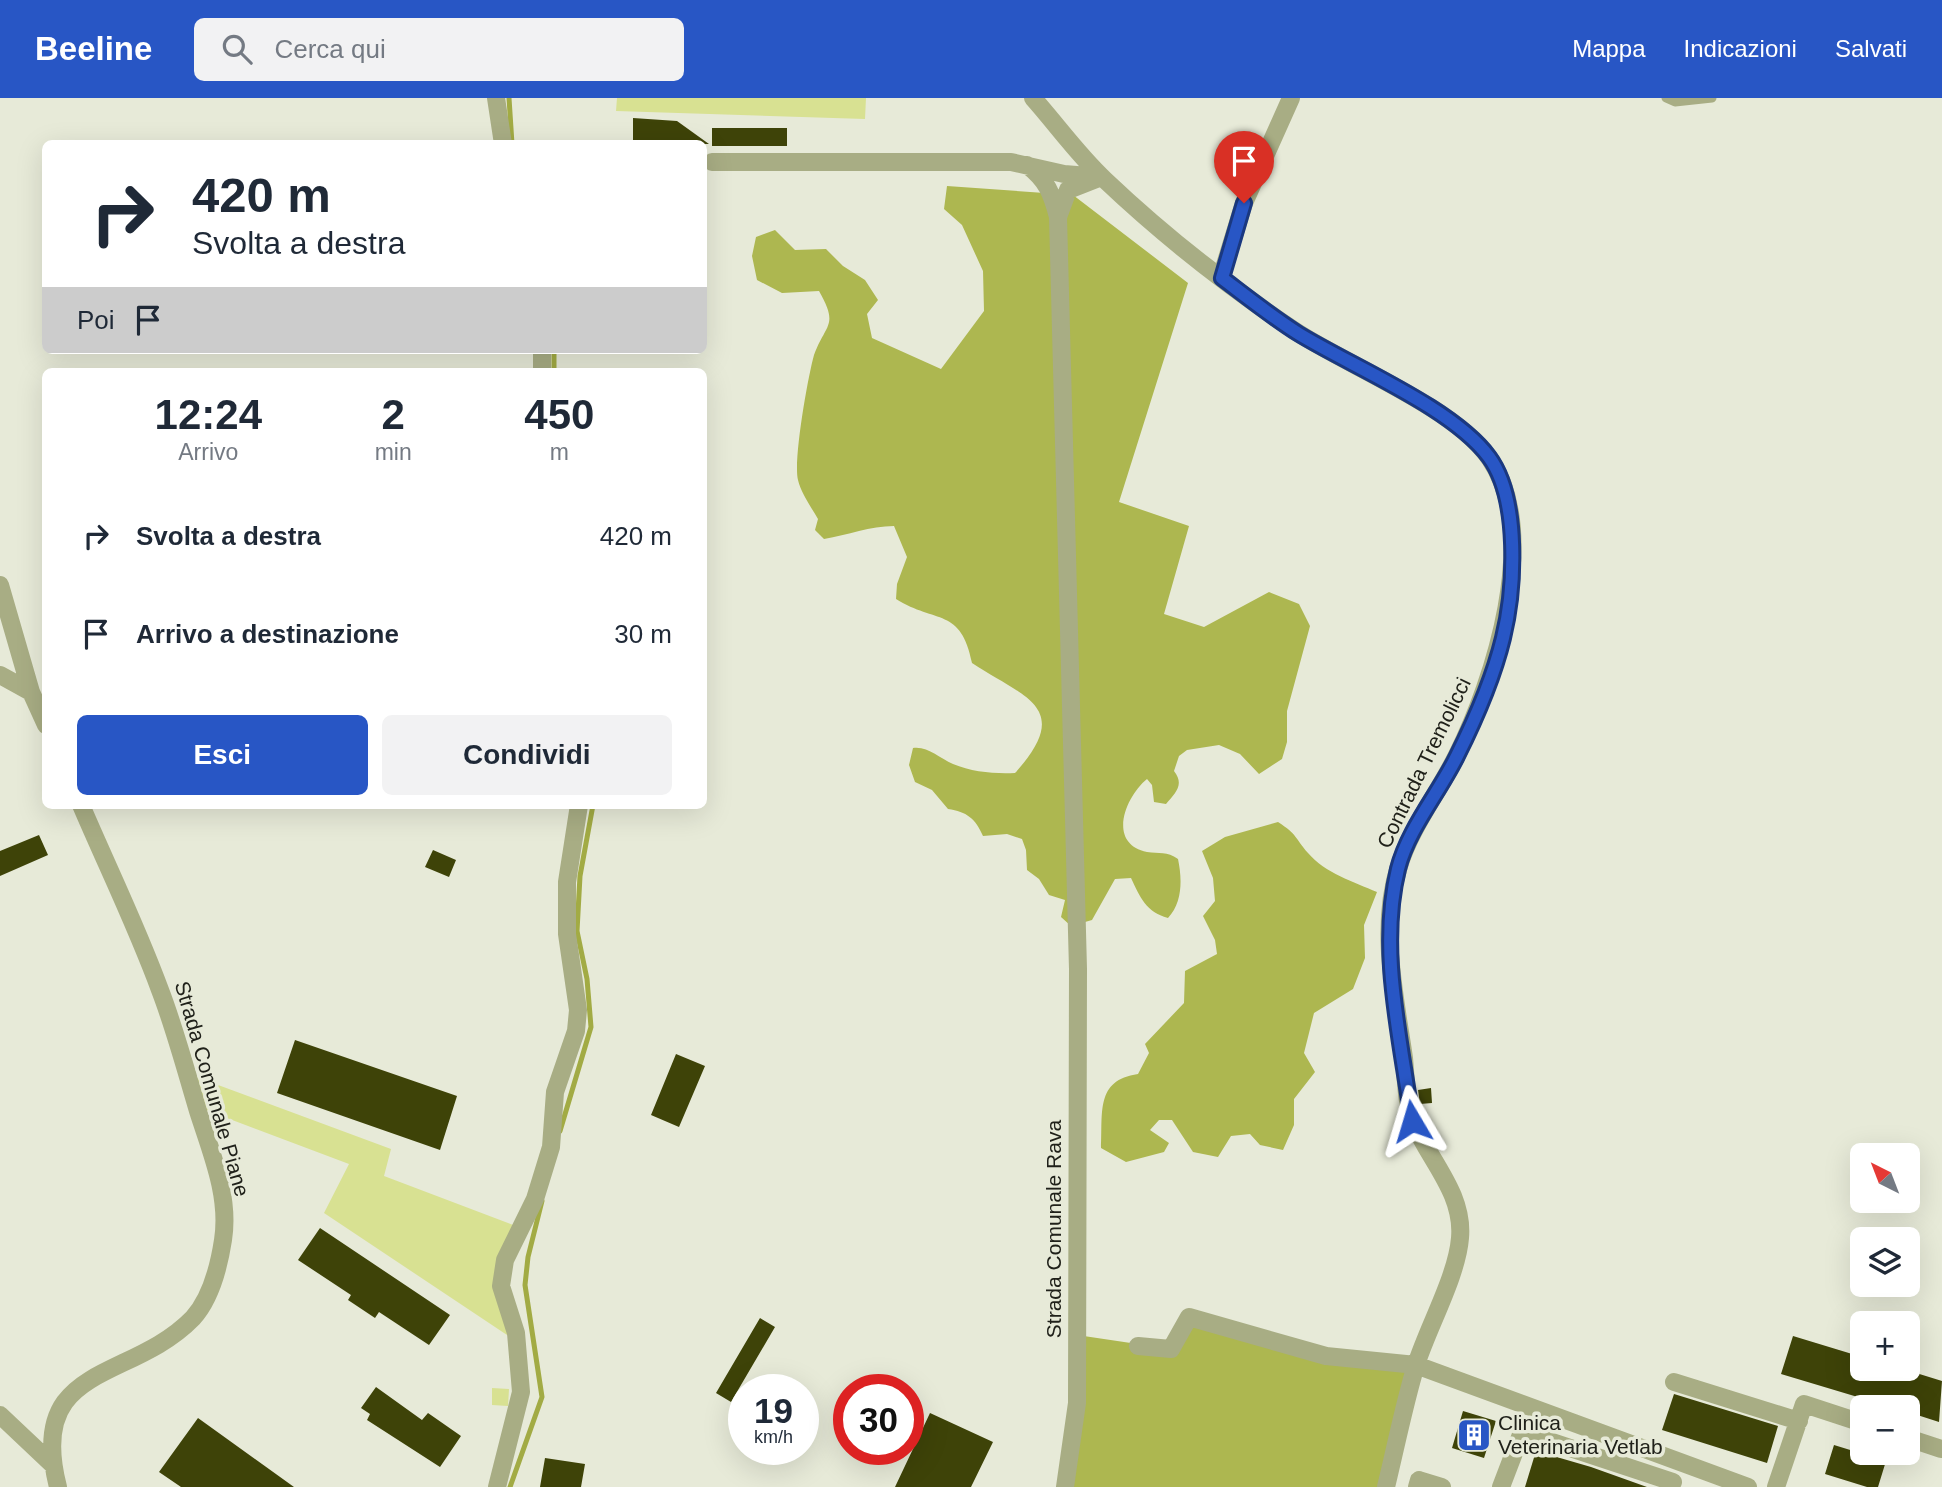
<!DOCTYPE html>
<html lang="it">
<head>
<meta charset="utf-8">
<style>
  :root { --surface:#fff; --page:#f2f2f3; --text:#1f2937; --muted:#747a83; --accent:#2856c5 }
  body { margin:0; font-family:Helvetica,sans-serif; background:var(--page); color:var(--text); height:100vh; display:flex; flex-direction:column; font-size:26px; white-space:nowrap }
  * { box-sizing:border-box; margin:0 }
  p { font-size:23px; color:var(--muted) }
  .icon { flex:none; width:38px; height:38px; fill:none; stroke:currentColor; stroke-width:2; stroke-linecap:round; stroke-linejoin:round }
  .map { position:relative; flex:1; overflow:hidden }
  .side { position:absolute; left:42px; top:270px; width:665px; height:441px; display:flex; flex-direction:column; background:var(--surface); border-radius:10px; box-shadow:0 7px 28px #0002 }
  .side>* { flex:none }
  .hud { position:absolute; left:42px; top:42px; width:665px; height:214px; border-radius:10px; box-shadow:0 7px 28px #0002; background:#fff; color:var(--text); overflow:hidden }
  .needle { width:46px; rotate:318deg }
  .controls { position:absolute; left:1850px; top:1045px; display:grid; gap:14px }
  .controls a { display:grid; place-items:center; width:70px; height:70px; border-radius:10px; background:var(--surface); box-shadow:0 7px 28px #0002; font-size:35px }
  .speed { position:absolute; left:728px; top:1276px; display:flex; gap:14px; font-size:35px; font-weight:700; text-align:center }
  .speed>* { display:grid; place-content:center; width:91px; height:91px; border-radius:50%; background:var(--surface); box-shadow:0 7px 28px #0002; line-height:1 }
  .speed small { font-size:18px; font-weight:400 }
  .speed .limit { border:10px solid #d22; background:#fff; color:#111 }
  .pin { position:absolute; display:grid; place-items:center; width:60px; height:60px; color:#fff; margin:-72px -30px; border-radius:50% 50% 50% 0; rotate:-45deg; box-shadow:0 0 7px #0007 }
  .pin .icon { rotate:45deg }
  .me { position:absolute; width:77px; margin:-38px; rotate:353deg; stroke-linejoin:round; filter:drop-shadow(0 0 5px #0008) }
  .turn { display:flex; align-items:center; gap:24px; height:147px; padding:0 35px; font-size:32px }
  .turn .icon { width:91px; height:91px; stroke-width:2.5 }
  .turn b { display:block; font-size:49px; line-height:60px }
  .then { display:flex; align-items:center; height:66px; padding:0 35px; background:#0003; gap:14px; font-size:26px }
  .eta { display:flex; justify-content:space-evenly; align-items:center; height:119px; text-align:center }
  .eta b { font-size:42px; font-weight:700; line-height:49px }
  .button { display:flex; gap:14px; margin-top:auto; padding:14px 35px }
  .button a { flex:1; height:80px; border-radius:10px; background:var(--accent); color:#fff; font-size:28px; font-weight:700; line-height:80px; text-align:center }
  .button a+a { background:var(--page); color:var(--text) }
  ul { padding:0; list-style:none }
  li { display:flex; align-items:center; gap:21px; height:98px; padding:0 35px }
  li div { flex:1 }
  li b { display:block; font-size:26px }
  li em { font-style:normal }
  header { display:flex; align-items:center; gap:42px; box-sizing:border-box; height:98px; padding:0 35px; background:var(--accent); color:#fff }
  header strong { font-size:33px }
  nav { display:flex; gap:38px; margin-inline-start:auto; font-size:24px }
  .search { width:490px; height:63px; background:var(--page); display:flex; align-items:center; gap:18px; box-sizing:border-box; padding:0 24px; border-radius:10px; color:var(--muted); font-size:26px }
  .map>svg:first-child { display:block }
  .green { fill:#d8e192 }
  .forest { fill:#adb750 }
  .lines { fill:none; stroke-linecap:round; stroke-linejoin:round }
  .stream { stroke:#a2ab44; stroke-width:5 }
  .building { fill:#3e4308 }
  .service { stroke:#a8ad84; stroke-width:9 }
  .minor { stroke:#a8ad84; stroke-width:18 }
  .route-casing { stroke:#1a3880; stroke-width:18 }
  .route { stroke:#2856c5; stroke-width:12 }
  .labels { text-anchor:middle; stroke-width:7; stroke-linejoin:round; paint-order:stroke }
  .street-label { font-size:21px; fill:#20211a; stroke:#e7ead8 }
  .poi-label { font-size:21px; fill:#20211a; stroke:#e7ead8; text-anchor:start }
</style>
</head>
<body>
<header>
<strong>Beeline</strong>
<div class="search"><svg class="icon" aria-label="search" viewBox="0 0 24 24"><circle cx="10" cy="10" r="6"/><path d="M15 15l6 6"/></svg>Cerca qui</div>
<nav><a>Mappa</a><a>Indicazioni</a><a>Salvati</a></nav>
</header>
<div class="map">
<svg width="1942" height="1389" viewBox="0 0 1942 1389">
  <rect width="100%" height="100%" fill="#e7ead8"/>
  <path class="green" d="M617 0H866L865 21 616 13Z
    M191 977 391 1051 384 1078 521 1130 505 1162 516 1243 324 1115 349 1066 203 1011Z
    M492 1290 509 1291 508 1308 492 1307Z"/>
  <path class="forest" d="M947 88 1073 97 1188 185 1119 404 1189 428 1164 516 1204 529 1269 494 1299 506 1310 528 1287 613V644L1282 661 1259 676 1240 656 1219 647 1187 652 1179 658 1174 673C1185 687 1175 695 1166 706L1154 704 1152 687 1147 681C1126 698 1106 745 1147 754 1159 756 1167 753 1178 761 1182 780 1183 804 1168 820 1146 814 1140 799 1131 780L1115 781 1092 822 1071 828 1061 819 1065 802 1049 797 1039 781 1027 772 1026 752 1022 741 1007 736 983 738C975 720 967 714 948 711L932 692 915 684 909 667 913 650C928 648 939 660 953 666 972 674 995 676 1015 675 1075 609 1023 599 972 565 961 509 936 526 896 501L897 486 907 459 894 428C870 428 848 437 824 441L815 432 818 421C811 409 801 395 798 382 793 363 808 278 814 257 826 225 839 228 819 193L782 195 757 182 752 158 756 139 775 132 795 152 826 151 843 168 865 182 878 202 867 216 872 240 941 271 984 213 983 173 962 127 944 111Z
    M1278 724C1298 737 1294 739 1308 755 1325 775 1354 784 1377 794L1364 827 1365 860 1353 891 1314 915 1304 955 1315 974 1294 1001V1027L1283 1052 1260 1047 1250 1036 1231 1038 1218 1059 1193 1054 1172 1022H1159L1150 1032 1169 1045 1164 1054 1126 1064 1101 1050C1103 1015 1095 982 1138 976L1149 955 1145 946 1184 905 1185 873 1217 856 1215 842 1203 818 1215 803 1213 780 1202 753 1225 739Z
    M1189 1219 1252 1235 1416 1267 1386 1389H1065L1077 1237 1171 1251Z"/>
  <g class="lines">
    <path class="stream" d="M509 0 512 46
      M554 273V252
      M560 1033 591 929 587 881 577 833 580 778 593 707
      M510 1389 542 1299 525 1187 528 1159 542 1103"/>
  </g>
  <path class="building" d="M633 20 677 23 709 46H633Z
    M712 30H787V48H712Z
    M39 737 48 757 0 778V753Z
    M433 752 456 762 449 779 425 769Z
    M295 942 457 998 440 1052 277 995Z
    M676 956 705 968 679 1029 651 1017Z
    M1431 990 1432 1005 1420 1006 1418 992Z
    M320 1130 450 1217 429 1247 379 1214 375 1220 348 1202 351 1197 298 1162Z
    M760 1220 775 1229 731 1304 716 1295Z
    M1793 1238 1862 1259V1270H1900L1942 1283 1939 1324 1908 1314V1309H1891L1781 1276Z
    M376 1289 422 1322 428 1315 461 1338 440 1369 367 1322 370 1316 361 1310Z
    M1674 1296 1778 1328 1767 1365 1662 1332Z
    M1463 1313 1496 1323 1484 1360 1452 1350Z
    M930 1315 993 1344 971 1389H895Z
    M198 1320 294 1389H181L159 1374Z
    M1834 1347 1886 1363 1878 1389H1867L1825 1376Z
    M1536 1353 1591 1369 1647 1389H1525Z
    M545 1360 585 1366 581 1389H540Z"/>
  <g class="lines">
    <path class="service" d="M1666 0 1675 4 1712 0"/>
    <path class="minor" d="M496 0 503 46
      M1033 0C1057 27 1079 58 1105 82 1164 138 1228 188 1295 233 1348 268 1456 310 1490 361 1541 437 1494 583 1457 657 1439 694 1411 729 1399 768 1379 831 1395 897 1404 960 1406 980 1406 1007 1414 1026 1430 1063 1464 1096 1460 1140 1457 1178 1428 1229 1416 1267 1404 1307 1396 1348 1386 1389
      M712 64H1011L1064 76 1101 79
      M1027 67C1047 82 1052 96 1058 119L1078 871 1077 1305 1065 1389
      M1058 119 1068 92 1096 81
      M1221 180 1244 105 1291 0
      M542 273V252
      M0 487 31 594 46 627
      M0 577 31 594
      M1138 1248 1171 1251 1189 1219 1326 1258 1416 1267 1748 1389
      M1674 1284 1799 1323
      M0 1317 53 1367
      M1908 1340 1941 1351
      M58 1389C26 1264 130 1285 193 1220 211 1200 219 1168 223 1142 230 1098 211 1054 198 1013 186 973 175 931 160 892 137 829 107 768 81 707
      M497 1389 521 1294 516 1235 501 1188 505 1162 535 1101 551 1049 555 994 576 933 578 912 567 836V784L579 707
      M1417 1389 1419 1382 1442 1389
      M1501 1389 1522 1334 1673 1384
      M1776 1389 1804 1306 1862 1325"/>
  </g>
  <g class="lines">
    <g class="route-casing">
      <path id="route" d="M1244 105 1222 180C1247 199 1272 219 1299 236 1353 269 1453 310 1489 359 1520 401 1515 491 1503 540 1493 581 1476 620 1457 658 1439 695 1408 731 1398 771 1378 853 1401 940 1412 1023"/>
    </g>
    <use href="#route" class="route"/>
  </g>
  <defs>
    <g id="building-square" transform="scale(1.75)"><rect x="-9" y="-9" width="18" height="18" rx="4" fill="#2856c5" stroke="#e7ead8"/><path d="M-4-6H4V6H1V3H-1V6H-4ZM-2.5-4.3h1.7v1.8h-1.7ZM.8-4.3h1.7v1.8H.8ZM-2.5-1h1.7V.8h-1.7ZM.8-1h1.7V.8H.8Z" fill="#fff"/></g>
  </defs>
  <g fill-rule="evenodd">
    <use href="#building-square" x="1474" y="1337"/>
  </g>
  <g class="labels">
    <g class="street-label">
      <text transform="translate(1424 665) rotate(-64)" y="7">Contrada Tremolicci</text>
      <text transform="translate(212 991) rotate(74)" y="7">Strada Comunale Piane</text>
      <text transform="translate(1054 1131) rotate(-90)" y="7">Strada Comunale Rava</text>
    </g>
    <g class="poi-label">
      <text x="1498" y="1332">Clinica<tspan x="1498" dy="24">Veterinaria Vetlab</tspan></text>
    </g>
  </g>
</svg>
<div class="controls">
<a><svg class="needle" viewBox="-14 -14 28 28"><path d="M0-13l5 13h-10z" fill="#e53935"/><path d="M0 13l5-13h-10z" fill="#747a83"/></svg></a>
<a><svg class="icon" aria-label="layers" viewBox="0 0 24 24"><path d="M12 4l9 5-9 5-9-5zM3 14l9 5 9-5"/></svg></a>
<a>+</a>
<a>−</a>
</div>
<div class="speed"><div>19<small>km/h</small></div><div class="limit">30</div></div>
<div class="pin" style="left:1244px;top:105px;background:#d93025"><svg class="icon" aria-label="arrive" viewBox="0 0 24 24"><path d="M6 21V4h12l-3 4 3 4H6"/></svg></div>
<svg class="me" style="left:1412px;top:1023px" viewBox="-20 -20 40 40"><path d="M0-17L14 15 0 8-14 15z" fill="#2856c5" stroke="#fff" stroke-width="4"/></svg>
<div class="hud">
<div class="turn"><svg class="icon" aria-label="right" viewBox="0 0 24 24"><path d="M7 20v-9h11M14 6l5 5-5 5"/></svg><div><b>420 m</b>Svolta a destra</div></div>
<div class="then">Poi<svg class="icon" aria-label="arrive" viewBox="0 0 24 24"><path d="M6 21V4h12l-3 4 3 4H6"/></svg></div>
</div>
<section class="side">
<div class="eta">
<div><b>12:24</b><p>Arrivo</p></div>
<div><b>2</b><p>min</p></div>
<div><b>450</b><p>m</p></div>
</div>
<ul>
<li><svg class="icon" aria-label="right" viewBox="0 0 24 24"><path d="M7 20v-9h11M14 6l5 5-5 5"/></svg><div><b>Svolta a destra</b></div><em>420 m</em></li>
<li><svg class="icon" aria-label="arrive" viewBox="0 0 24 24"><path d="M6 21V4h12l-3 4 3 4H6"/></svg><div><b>Arrivo a destinazione</b></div><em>30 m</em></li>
</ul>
<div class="button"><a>Esci</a><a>Condividi</a></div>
</section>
</div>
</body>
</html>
